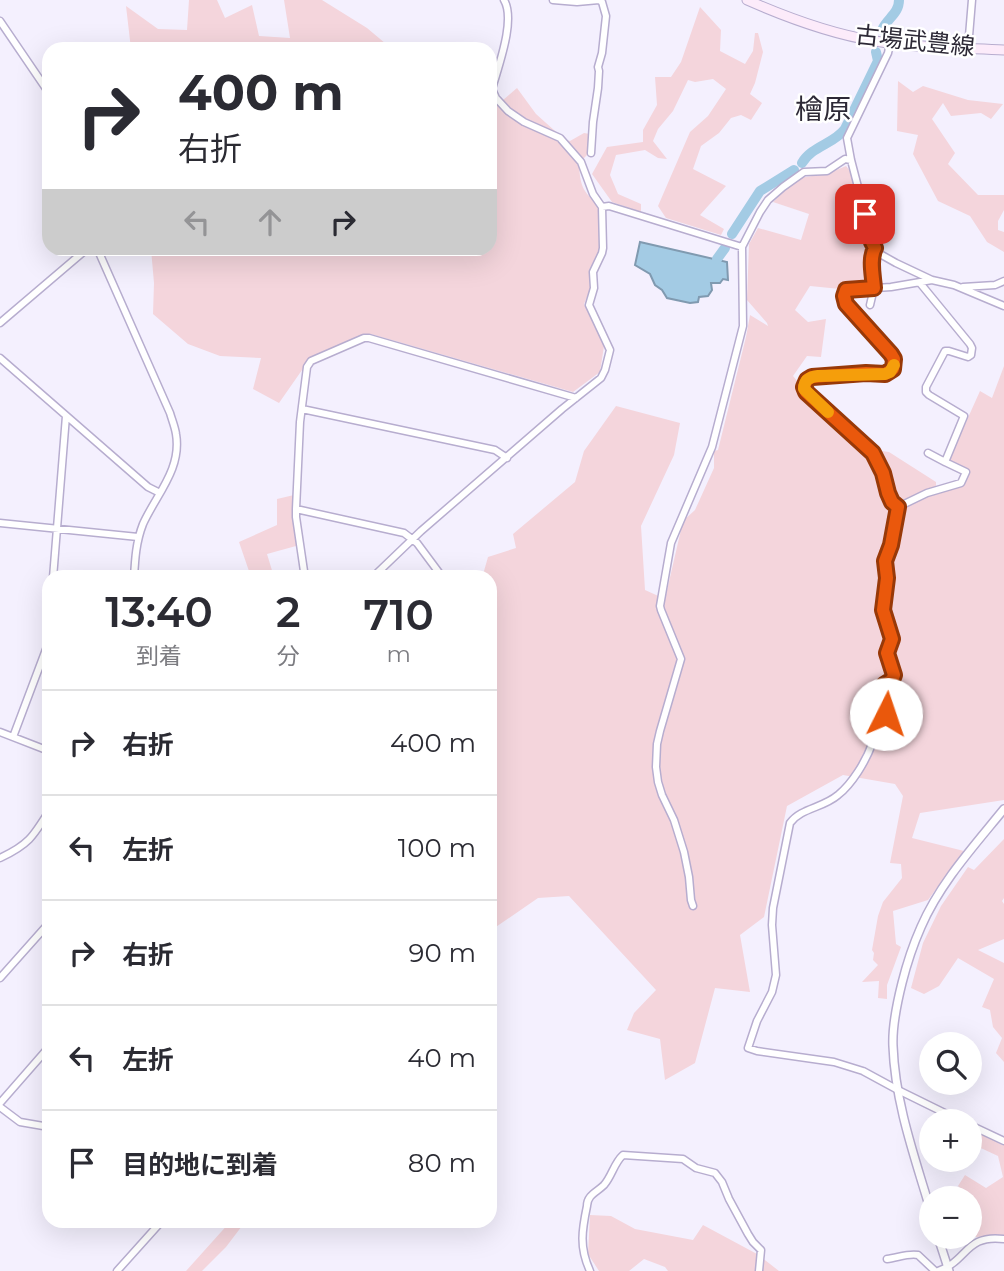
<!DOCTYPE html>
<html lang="ja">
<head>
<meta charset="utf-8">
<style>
  :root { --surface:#fff; --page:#f7f7f7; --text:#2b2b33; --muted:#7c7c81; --line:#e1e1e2 }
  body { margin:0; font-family:Montserrat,"Noto Sans JP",sans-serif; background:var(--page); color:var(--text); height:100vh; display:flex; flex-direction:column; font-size:26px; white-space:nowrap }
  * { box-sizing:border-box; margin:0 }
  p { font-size:23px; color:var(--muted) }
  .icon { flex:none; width:38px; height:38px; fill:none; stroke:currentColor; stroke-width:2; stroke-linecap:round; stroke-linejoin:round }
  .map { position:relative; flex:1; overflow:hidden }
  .panel { position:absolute; left:42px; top:570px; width:455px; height:658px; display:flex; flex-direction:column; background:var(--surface); border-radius:21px; box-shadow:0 7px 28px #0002 }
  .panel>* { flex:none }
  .top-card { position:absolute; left:42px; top:42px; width:455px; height:214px; border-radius:21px; box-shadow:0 7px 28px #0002; background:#fff; color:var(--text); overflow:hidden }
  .buttons { position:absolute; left:919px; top:1032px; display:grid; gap:14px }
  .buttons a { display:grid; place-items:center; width:63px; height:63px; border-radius:50%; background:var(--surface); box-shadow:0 7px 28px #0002; font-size:35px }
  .pin { position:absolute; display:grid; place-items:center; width:60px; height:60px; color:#fff; margin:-30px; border-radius:14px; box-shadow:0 4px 10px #0006 }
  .me { position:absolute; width:77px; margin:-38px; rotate:4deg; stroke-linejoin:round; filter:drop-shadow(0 0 5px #0008) }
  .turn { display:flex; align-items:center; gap:24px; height:147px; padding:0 21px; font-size:32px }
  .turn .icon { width:91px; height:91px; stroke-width:2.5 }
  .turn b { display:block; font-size:49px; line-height:60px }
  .lanes { display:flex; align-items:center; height:66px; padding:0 21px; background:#0003; justify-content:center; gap:35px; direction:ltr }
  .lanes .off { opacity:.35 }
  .eta { display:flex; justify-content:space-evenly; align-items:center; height:119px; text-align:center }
  .eta b { font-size:42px; font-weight:600; line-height:49px }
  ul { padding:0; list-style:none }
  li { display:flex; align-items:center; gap:21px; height:105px; padding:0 21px; border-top:2px solid var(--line) }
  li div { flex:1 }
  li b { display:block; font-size:26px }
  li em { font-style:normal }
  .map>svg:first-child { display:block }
  .green { fill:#f4d5dc }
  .water { fill:#a3cbe4; stroke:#809ab0; stroke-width:2 }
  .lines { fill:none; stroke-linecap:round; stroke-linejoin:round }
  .river { stroke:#a3cbe4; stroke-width:10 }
  .minor-casing { stroke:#b7adcf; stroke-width:9 }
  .tertiary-casing { stroke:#b7adcf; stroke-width:10 }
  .secondary-casing { stroke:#b7adcf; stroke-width:11 }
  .minor { stroke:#fff; stroke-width:6 }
  .tertiary { stroke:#fff; stroke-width:7 }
  .secondary { stroke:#fcebfa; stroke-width:9 }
  .route-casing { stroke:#983908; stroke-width:18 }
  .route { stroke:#ea580c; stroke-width:12 }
  .slow { stroke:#f59e0b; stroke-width:12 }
  .labels { text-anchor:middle; stroke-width:5; stroke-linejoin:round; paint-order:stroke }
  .street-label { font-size:24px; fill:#2d2936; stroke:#fff }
  .quarter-label { font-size:28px; fill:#2d2936; stroke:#fff }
</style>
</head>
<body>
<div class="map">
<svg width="1004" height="1271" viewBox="0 0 1004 1271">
  <rect width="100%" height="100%" fill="#f4f0fe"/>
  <path class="green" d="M189 0H217L225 18 252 5 259 36 290 38 284 0H322L367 28 392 49H131L126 6 158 29 187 30Z
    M700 7 721 30 720 51 745 64 753 51 755 33H758L763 52 755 83 750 94 762 103 751 120 741 115 731 118 719 133 701 146 693 169 726 186 700 215 724 229 721 235 666 218 658 206 690 132 708 116 726 89 713 79 695 82 688 80 673 111 658 129 653 141 667 159 658 158 645 150 616 155 610 175 618 194 641 204V212L612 202 592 174 607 147 643 142V130L657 105 655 77H671L681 62Z
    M898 81 913 92 923 86 968 100 1003 104 991 119 981 113 951 116 943 103 932 119 955 153 948 164 978 195H1004V210L998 221V230L1004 232V252L987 242 970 216 938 201 913 154 918 135 897 131Z
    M517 88 536 114 564 139 570 141 584 133 590 134 589 153 579 163C580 185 582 191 599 206L601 247 589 270 591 287 584 304 604 346 600 372 573 392 371 334 357 337 309 360 279 403 253 389 261 358 220 356 188 344 153 314 154 283 151 249 490 248V107H495Z
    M846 166 854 176 875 249 870 292 810 286 795 310 808 322 826 319 821 357 807 356 793 376 814 401 867 449 889 452 936 482V489L961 483 965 472 949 460 980 391 992 398 1004 366V800L920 813 912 838 964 851 928 900 893 911 896 944 901 947 887 985V999L878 998 879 981 862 982 878 965 873 960 874 953 872 950 878 916 883 902 902 878 901 864 890 863 903 796 895 784 843 775 787 806 764 917 740 935 750 992 715 988 695 1063 665 1080 660 1039 627 1030 634 1013 656 990 569 896 538 898 490 931V578H482L488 557 516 548 513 534 575 482 584 451 616 406 680 423 674 455 641 526 645 590 665 599 683 521 695 510 714 468V451L718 450 746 337 750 315 768 326 767 323 747 300 749 244 758 228 801 240 809 214 773 202 798 178 827 174Z
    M294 495 296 546 267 554 274 577H251L239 542 277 525V499Z
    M1004 839V898L1002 901 1004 904V939L978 950 1004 963V1062L996 1053 1002 1038 993 1027 990 1010 982 1007 994 979 958 958 939 986 924 994 911 988 923 943 941 906 968 867 974 870Z
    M970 1128 1000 1144 1004 1145V1235L976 1237 970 1230V1199H964L967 1195 958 1186 965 1175 986 1188 1003 1177 998 1156 970 1143Z
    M590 1215 611 1216 635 1229 693 1240 703 1225 757 1254 779 1271H668L665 1267 644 1259 629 1271H599L588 1254Z
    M230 1222H245L226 1247 202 1271H186Z"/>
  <path class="water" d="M640 242 727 262 728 280 723 279 720 283H711L712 290 708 296 699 297 698 302 690 303 667 298 662 290 655 285 650 274 635 265Z"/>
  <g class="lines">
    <path class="river" d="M882 30C887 18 899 14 899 0
      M802 163C812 146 834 144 845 129L878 61 876 52
      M732 234 760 191 794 170
      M717 259 725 248"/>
    <g class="minor-casing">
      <path id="minor" d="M553 0 577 2 599 0
        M0 21 49 93
        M890 43 888 53 847 138 851 160 872 241 880 254 896 263 932 280 954 285 1004 306
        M968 48 972 0
        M591 153 593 122 598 88 599 71 598 67 602 53 606 16 602 2 599 0
        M602 207 609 206 742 247
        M97 248 170 413C172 420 175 427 176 434 182 469 156 495 143 524 136 542 135 559 134 578
        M932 280 891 287 846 290 844 296 846 304 891 354 894 359 893 369 885 374 866 373 812 377 807 380 804 387 806 392 873 453 883 473 888 493 892 502 898 507 891 546 885 561 886 578 883 610 892 639 887 653 894 678C876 692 886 694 886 714 877 726 877 732 872 744 866 761 852 784 838 795 823 808 801 808 790 823L773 908 772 925 776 975 772 992 757 1021 748 1048 757 1051 834 1062 863 1071 898 1090 963 1122
        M920 283 970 344 972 348 971 355 968 357 949 351H945L926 387V392L929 395 964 416 945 462 928 453
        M963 287 995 285 1004 281
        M870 305 874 288 872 254 875 248
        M0 323 88 248
        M0 358 148 487 160 493
        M302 409 495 450 507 458
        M898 507 927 493 961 483 966 472 945 462
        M296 509 404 533 417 543 443 578
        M0 523 138 537
        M53 578 66 416
        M305 578 296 517V509L300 422 307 367 311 361 364 338H369L576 398
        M372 578 421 531 562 409 601 378 605 370 610 350 589 305 594 288 593 272 602 253 603 248 602 207 593 194 581 162 560 138 524 122 508 111 496 98 492 89C498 67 516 20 504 0
        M0 732 49 751
        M13 737 48 644 49 633
        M0 858C28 845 33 837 49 811
        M693 906 691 900 689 877 684 852 674 820 662 795 658 782 656 767 657 744 660 731 681 659 661 610 660 606 671 543 712 447 743 326 742 247 760 212 768 200 783 187 804 172 827 171 845 159 851 160
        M0 978 49 923
        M0 1103 49 1047
        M0 1107 20 1122 49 1127
        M970 1125 1004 1141
        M887 1259C897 1258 908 1253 918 1255L935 1271
        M117 1271 161 1222
        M590 1271C579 1247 582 1230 587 1206 587 1195 597 1192 604 1185 612 1176 614 1163 623 1155L683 1159 696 1168 715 1173 722 1182 729 1199 748 1234 753 1242 761 1250 759 1271
        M938 1271C968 1261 965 1234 1004 1239"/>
    </g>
    <g class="tertiary-casing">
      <path id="tertiary" d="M931 1212C915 1158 895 1103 893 1046 892 1025 897 1003 902 983 907 963 913 945 921 927 940 883 974 846 1004 809
        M938 1237 949 1271"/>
    </g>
    <g class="secondary-casing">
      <path id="secondary" d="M747 0C788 18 831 34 875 41 917 48 962 48 1004 50"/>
    </g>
    <use href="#minor" class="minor"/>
    <use href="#tertiary" class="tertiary"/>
    <use href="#secondary" class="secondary"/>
  </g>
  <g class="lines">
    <g class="route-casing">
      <path id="route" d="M865 214 872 242 875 248C869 259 873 275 874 288L846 290 844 296 846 304 891 354 894 359 893 369 885 374 866 373 812 377 807 380 804 387 806 392 873 453 883 473 888 493 892 502 898 507 891 545 885 561 887 578 883 610 892 639 887 653 894 675 892 680 884 685 883 691 886 714"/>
    </g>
    <use href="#route" class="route"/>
    <path class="slow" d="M828 412 804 389C804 380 809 377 818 376L885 374 890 372 894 365"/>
  </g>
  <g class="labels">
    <g class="street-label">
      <text transform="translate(915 41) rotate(6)" y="8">古場武豊線</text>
    </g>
    <g class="quarter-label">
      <text x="823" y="119">檜原</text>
    </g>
  </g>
</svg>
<div class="buttons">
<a><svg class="icon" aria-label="search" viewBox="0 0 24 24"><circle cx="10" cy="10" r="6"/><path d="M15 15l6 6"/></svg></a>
<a>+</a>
<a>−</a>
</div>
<div class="pin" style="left:865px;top:214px;background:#d93025"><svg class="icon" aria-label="arrive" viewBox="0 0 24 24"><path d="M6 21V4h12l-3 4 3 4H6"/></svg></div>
<svg class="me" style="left:886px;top:714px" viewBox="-20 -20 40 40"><circle r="19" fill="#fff"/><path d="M0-13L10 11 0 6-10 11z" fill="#ea580c"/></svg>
<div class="top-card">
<div class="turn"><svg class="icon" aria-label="right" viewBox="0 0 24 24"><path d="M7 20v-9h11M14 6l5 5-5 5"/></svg><div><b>400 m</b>右折</div></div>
<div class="lanes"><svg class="icon off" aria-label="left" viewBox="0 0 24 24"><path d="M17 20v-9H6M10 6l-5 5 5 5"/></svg><svg class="icon off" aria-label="ahead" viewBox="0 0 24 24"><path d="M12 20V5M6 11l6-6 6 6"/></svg><svg class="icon" aria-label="right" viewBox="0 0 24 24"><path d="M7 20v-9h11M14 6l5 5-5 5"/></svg></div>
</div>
<section class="panel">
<div class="eta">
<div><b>13:40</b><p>到着</p></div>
<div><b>2</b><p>分</p></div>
<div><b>710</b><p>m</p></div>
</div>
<ul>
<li><svg class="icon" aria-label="right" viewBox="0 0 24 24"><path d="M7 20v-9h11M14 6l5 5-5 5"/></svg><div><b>右折</b></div><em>400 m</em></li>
<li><svg class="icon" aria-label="left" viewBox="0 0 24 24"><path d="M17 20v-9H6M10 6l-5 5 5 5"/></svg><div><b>左折</b></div><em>100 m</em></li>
<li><svg class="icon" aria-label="right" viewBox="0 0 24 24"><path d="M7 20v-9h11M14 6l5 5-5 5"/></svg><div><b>右折</b></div><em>90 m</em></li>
<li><svg class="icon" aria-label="left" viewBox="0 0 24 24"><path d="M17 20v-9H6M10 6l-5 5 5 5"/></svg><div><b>左折</b></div><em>40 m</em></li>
<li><svg class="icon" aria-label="arrive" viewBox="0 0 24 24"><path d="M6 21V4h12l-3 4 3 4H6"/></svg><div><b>目的地に到着</b></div><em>80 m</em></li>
</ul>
</section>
</div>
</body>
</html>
